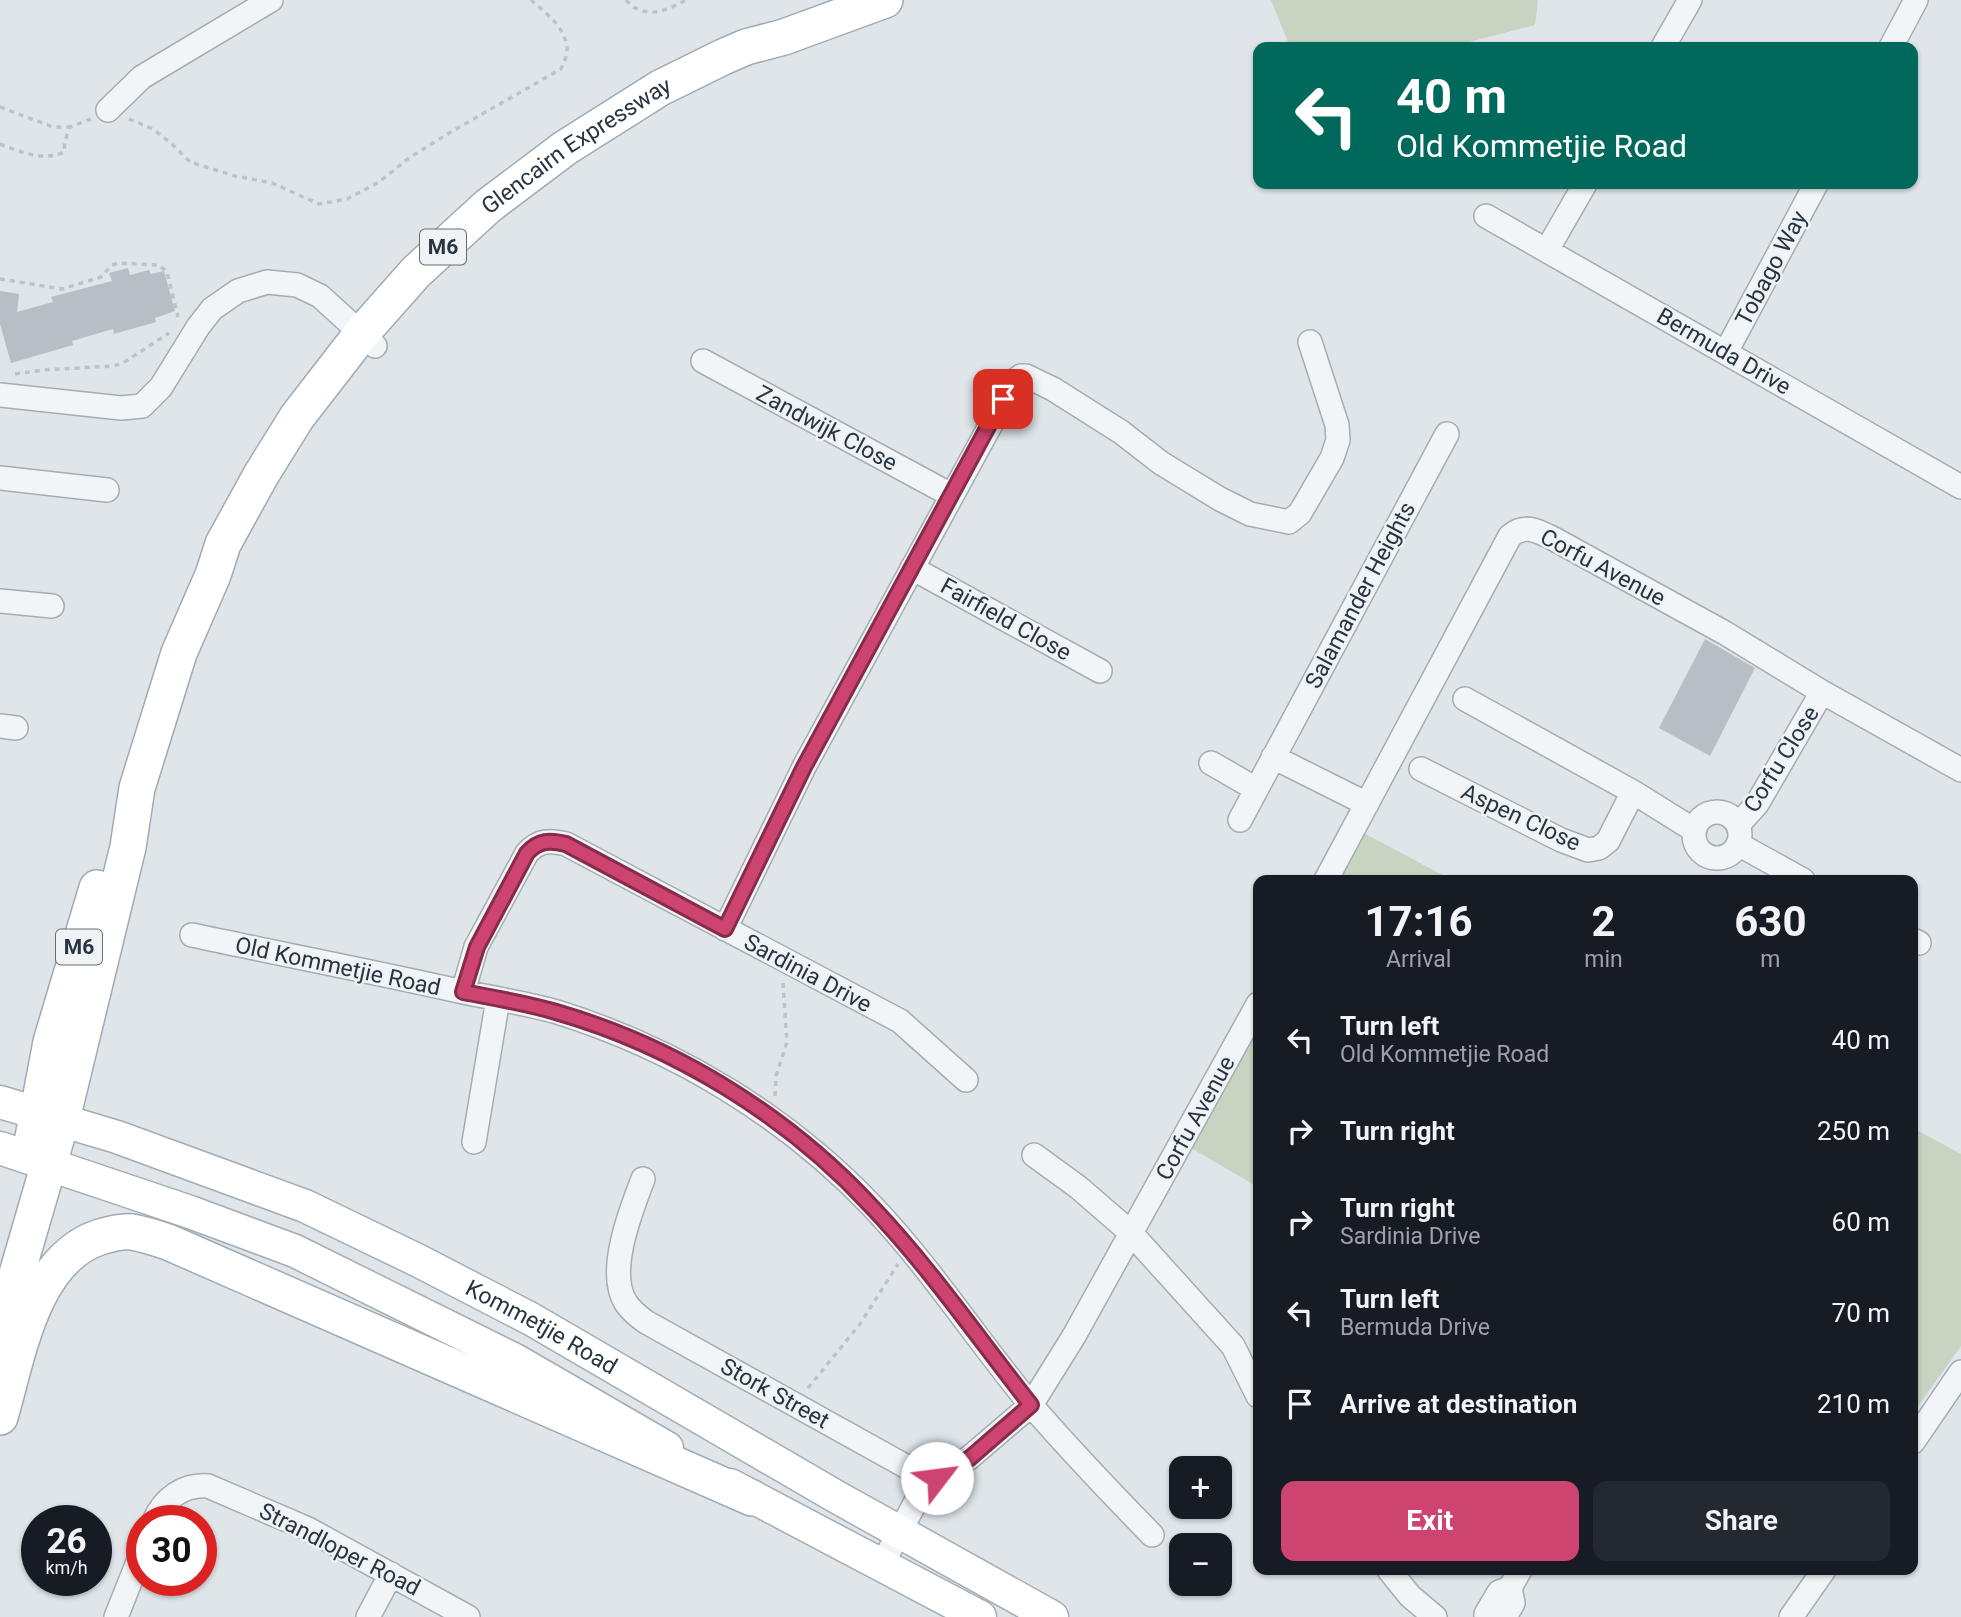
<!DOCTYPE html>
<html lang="en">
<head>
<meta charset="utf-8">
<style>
  :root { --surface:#171b24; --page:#242831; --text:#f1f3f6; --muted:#9ea1a6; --accent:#ce4470 }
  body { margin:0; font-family:Roboto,sans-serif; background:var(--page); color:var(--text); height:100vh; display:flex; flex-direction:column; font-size:26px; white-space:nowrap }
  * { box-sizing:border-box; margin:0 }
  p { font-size:23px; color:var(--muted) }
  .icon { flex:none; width:38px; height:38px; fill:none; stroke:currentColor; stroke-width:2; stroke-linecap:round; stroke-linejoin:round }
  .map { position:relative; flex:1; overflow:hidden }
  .drawer { position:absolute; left:1253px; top:875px; width:665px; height:700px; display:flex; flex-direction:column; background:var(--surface); border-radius:14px; box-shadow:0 2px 5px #0004 }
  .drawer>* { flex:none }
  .hud { position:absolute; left:1253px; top:42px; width:665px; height:147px; border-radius:14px; box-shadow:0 2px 5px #0004; background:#00695c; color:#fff; overflow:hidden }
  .tools { position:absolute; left:1169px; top:1456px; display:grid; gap:14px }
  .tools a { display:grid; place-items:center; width:63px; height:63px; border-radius:14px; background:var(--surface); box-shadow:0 2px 5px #0004; font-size:35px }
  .speed { position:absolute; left:21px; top:1505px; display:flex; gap:14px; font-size:35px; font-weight:700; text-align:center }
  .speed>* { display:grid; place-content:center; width:91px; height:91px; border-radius:50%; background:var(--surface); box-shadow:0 2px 5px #0004; line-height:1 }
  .speed small { font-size:18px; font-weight:400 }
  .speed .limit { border:10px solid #d22; background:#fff; color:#111 }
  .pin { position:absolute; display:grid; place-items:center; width:60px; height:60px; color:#fff; margin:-30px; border-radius:14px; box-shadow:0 4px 10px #0006 }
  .me { position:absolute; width:77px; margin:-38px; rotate:60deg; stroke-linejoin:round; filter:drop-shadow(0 0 5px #0008) }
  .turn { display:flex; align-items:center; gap:24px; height:147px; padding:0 28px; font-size:32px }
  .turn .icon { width:91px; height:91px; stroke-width:2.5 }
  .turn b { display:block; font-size:49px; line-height:60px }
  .eta { display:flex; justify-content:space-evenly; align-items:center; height:119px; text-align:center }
  .eta b { font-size:42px; font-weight:700; line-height:49px }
  .primary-button { display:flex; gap:14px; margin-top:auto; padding:14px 28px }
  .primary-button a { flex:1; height:80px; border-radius:14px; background:var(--accent); color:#fff; font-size:28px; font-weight:700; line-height:80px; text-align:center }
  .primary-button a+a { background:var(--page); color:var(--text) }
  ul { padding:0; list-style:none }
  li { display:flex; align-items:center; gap:21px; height:91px; padding:0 28px }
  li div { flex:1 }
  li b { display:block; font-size:26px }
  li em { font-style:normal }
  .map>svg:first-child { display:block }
  .green { fill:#c8d3c1 }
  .building { fill:#b7bfc5 }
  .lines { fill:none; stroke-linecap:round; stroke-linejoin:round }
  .minor-casing { stroke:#a4adb3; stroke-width:26 }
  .secondary-casing { stroke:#a4adb3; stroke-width:35 }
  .primary-casing { stroke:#9fabb4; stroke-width:38 }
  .path { stroke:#bdc3c7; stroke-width:3.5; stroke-dasharray:5 5; stroke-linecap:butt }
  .minor { stroke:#f2f5f7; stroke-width:23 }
  .secondary { stroke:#fff; stroke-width:32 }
  .primary { stroke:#fff; stroke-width:35 }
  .route-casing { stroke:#862c49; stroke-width:18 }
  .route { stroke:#ce4470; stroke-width:12 }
  .labels { text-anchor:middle; stroke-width:5; stroke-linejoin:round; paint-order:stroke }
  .shield { fill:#eff3f6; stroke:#646e77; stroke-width:2 }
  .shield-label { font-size:21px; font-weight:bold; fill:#283540 }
  .street-label { font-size:23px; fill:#283540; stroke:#eff3f6 }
</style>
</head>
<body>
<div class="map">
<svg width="1961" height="1617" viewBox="0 0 1961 1617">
  <rect width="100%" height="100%" fill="#dfe5e9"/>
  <path class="green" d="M1271 0H1538L1535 25 1449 47H1290Z
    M1360 831 1452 880H1334Z
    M1258 1021V1187L1191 1148Z
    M1913 1128 1961 1154V1346L1913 1413Z"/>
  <path class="building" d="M128 268 130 275 149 270 151 274 164 271 175 311 155 318 156 322 114 334 113 329 72 341 73 345 11 363 0 324V291L19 294 17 312 53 302 51 297 112 281 109 273Z
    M1705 639 1755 668 1710 756 1659 728Z"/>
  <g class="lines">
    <g class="minor-casing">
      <path id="minor" d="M1663 47 1690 0
        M1891 47 1916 0
        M108 110 142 77 271 0
        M1486 216 1961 487
        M1547 250 1585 184
        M1726 352 1816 184
        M703 361 951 495
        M0 395 121 408 142 406 161 387 198 327 212 309 238 291 267 282 297 285 320 296 375 346
        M0 478 107 490
        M912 568 1100 671
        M0 601 52 606
        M1465 699 1633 792 1694 830
        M0 726 16 728
        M1273 757 1367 804
        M1211 763 1256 789
        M1421 769 1561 840 1588 850 1599 848 1608 841 1633 792
        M1694 835a23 23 0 1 1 46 0a23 23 0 1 1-46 0Z
        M1240 820 1447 434
        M1738 825 1757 804 1822 692
        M1738 844 1803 880
        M1326 880 1510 536C1525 523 1538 531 1554 539L1725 633 1822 692 1961 770
        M725 929 804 767 1015 380 1021 376H1026L1053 389 1121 432 1161 463 1220 499 1250 514 1289 522 1300 513 1332 458 1338 440 1337 425 1310 342
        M192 935C281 954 370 971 459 991 491 998 526 1003 557 1012 676 1049 786 1116 872 1206 931 1268 977 1340 1031 1405 1070 1450 1111 1493 1152 1535
        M1913 940 1919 943
        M463 992 476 947 527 853C539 840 550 840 566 844L900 1021 966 1080
        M474 1142 498 999
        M1034 1155 1078 1187 1130 1232 1233 1346 1258 1396
        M643 1179C631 1210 606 1273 626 1303 631 1311 639 1317 646 1322L916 1472 937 1477 969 1458 1031 1405 1074 1336 1258 1004
        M1913 1442 1961 1372
        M154 1521C164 1498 184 1484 208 1486L308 1529 468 1617
        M882 1564 930 1476
        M1389 1570 1410 1596 1435 1617
        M116 1617 142 1552
        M368 1617 391 1574
        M1486 1617V1614L1499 1592 1510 1588 1520 1570
        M1505 1617 1513 1603 1510 1588
        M1791 1617 1824 1570"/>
    </g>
    <g class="secondary-casing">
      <g id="secondary">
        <path id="s1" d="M0 1102 117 1137 305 1206 419 1261 531 1319 835 1496 1052 1617"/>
        <path d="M0 1148 190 1212 295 1251 515 1360 667 1448"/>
        <path d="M730 1485 980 1617"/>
      </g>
    </g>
    <g class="primary-casing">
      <g id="primary">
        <path d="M30 1153 51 1042 97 888"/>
        <path id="s2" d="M0 1332 62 1119 128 847 137 788 179 653 213 575 223 544 261 475 297 417 362 333 416 272 488 206 565 148 660 88 723 57 746 47 784 37 885 0"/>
        <path d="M0 1417C18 1356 32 1259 100 1237 110 1234 122 1231 132 1232 144 1234 156 1238 168 1242L752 1498"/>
      </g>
    </g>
    <path class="path" d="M626 0C644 20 664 12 686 0
      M0 107 53 127H70
      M129 119 153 129 172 144 190 162 235 176 272 183 319 204 347 199 379 182 409 158 449 133 561 69C563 63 568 55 567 48 565 27 546 13 531 0
      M0 144C21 152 43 162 64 152L65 141 70 127 91 119
      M0 279 62 289 101 277 112 265 119 263 159 265 167 272 178 317
      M15 374 43 370 113 366 123 363 169 333
      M775 1096 776 1076 787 1042 783 983
      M808 1388 860 1324 898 1264"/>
    <use href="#minor" class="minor"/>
    <use href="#secondary" class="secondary"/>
    <use href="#primary" class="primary"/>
  </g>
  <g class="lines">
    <g class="route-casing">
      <path id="route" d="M937 1478 970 1458 1031 1405C979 1339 930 1268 872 1207 788 1116 675 1046 556 1012 526 1003 494 998 463 992L477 947 527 853C539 840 550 840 566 844L725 929 804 767 1003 399"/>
    </g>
    <use href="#route" class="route"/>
  </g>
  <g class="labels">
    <g class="shield">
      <rect x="420" y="229.5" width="46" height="35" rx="5"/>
      <rect x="56" y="929.5" width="46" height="35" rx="5"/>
    </g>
    <g class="shield-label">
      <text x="443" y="254">M6</text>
      <text x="79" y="954">M6</text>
    </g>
    <g class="street-label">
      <text dy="8" stroke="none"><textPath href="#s2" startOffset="1360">Glencairn Expressway</textPath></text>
      <text transform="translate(1771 268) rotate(-62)" y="8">Tobago Way</text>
      <text transform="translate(1724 351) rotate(30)" y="8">Bermuda Drive</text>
      <text transform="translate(827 428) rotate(28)" y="8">Zandwijk Close</text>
      <text transform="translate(1603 567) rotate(28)" y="8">Corfu Avenue</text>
      <text transform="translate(1360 595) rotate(-62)" y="8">Salamander Heights</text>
      <text transform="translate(1006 619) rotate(29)" y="8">Fairfield Close</text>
      <text transform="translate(1781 759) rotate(-58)" y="8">Corfu Close</text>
      <text transform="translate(1521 817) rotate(25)" y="8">Aspen Close</text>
      <text transform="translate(338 966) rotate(12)" y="8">Old Kommetjie Road</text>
      <text transform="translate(808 973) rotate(28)" y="8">Sardinia Drive</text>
      <text transform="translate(1195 1118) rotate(-61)" y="8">Corfu Avenue</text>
      <text dy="8" stroke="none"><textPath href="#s1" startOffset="588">Kommetjie Road</textPath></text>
      <text transform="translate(775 1393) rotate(29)" y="8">Stork Street</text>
      <text transform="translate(340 1549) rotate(27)" y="8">Strandloper Road</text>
    </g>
  </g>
</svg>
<div class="tools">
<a>+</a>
<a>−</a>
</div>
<div class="speed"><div>26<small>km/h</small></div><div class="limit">30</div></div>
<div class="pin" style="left:1003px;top:399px;background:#d93025"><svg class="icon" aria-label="arrive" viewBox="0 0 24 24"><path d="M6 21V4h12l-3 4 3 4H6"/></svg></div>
<svg class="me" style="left:937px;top:1478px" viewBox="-20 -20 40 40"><circle r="19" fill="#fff"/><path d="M0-13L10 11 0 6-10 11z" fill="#ce4470"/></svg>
<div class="hud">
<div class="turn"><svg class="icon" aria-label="left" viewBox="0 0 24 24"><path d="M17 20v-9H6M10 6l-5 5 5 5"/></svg><div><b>40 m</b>Old Kommetjie Road</div></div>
</div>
<section class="drawer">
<div class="eta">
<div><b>17:16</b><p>Arrival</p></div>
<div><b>2</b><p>min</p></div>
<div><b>630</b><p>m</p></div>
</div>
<ul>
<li><svg class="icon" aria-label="left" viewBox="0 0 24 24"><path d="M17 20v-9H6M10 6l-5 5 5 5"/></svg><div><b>Turn left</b><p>Old Kommetjie Road</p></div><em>40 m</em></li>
<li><svg class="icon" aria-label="right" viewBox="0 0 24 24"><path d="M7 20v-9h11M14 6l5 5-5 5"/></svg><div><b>Turn right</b></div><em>250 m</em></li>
<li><svg class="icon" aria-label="right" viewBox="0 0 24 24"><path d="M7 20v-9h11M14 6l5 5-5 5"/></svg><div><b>Turn right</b><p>Sardinia Drive</p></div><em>60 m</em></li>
<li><svg class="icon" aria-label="left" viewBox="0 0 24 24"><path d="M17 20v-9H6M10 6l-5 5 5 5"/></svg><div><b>Turn left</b><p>Bermuda Drive</p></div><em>70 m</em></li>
<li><svg class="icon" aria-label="arrive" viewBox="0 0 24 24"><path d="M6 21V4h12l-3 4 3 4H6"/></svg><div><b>Arrive at destination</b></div><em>210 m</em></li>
</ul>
<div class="primary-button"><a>Exit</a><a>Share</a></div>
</section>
</div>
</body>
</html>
